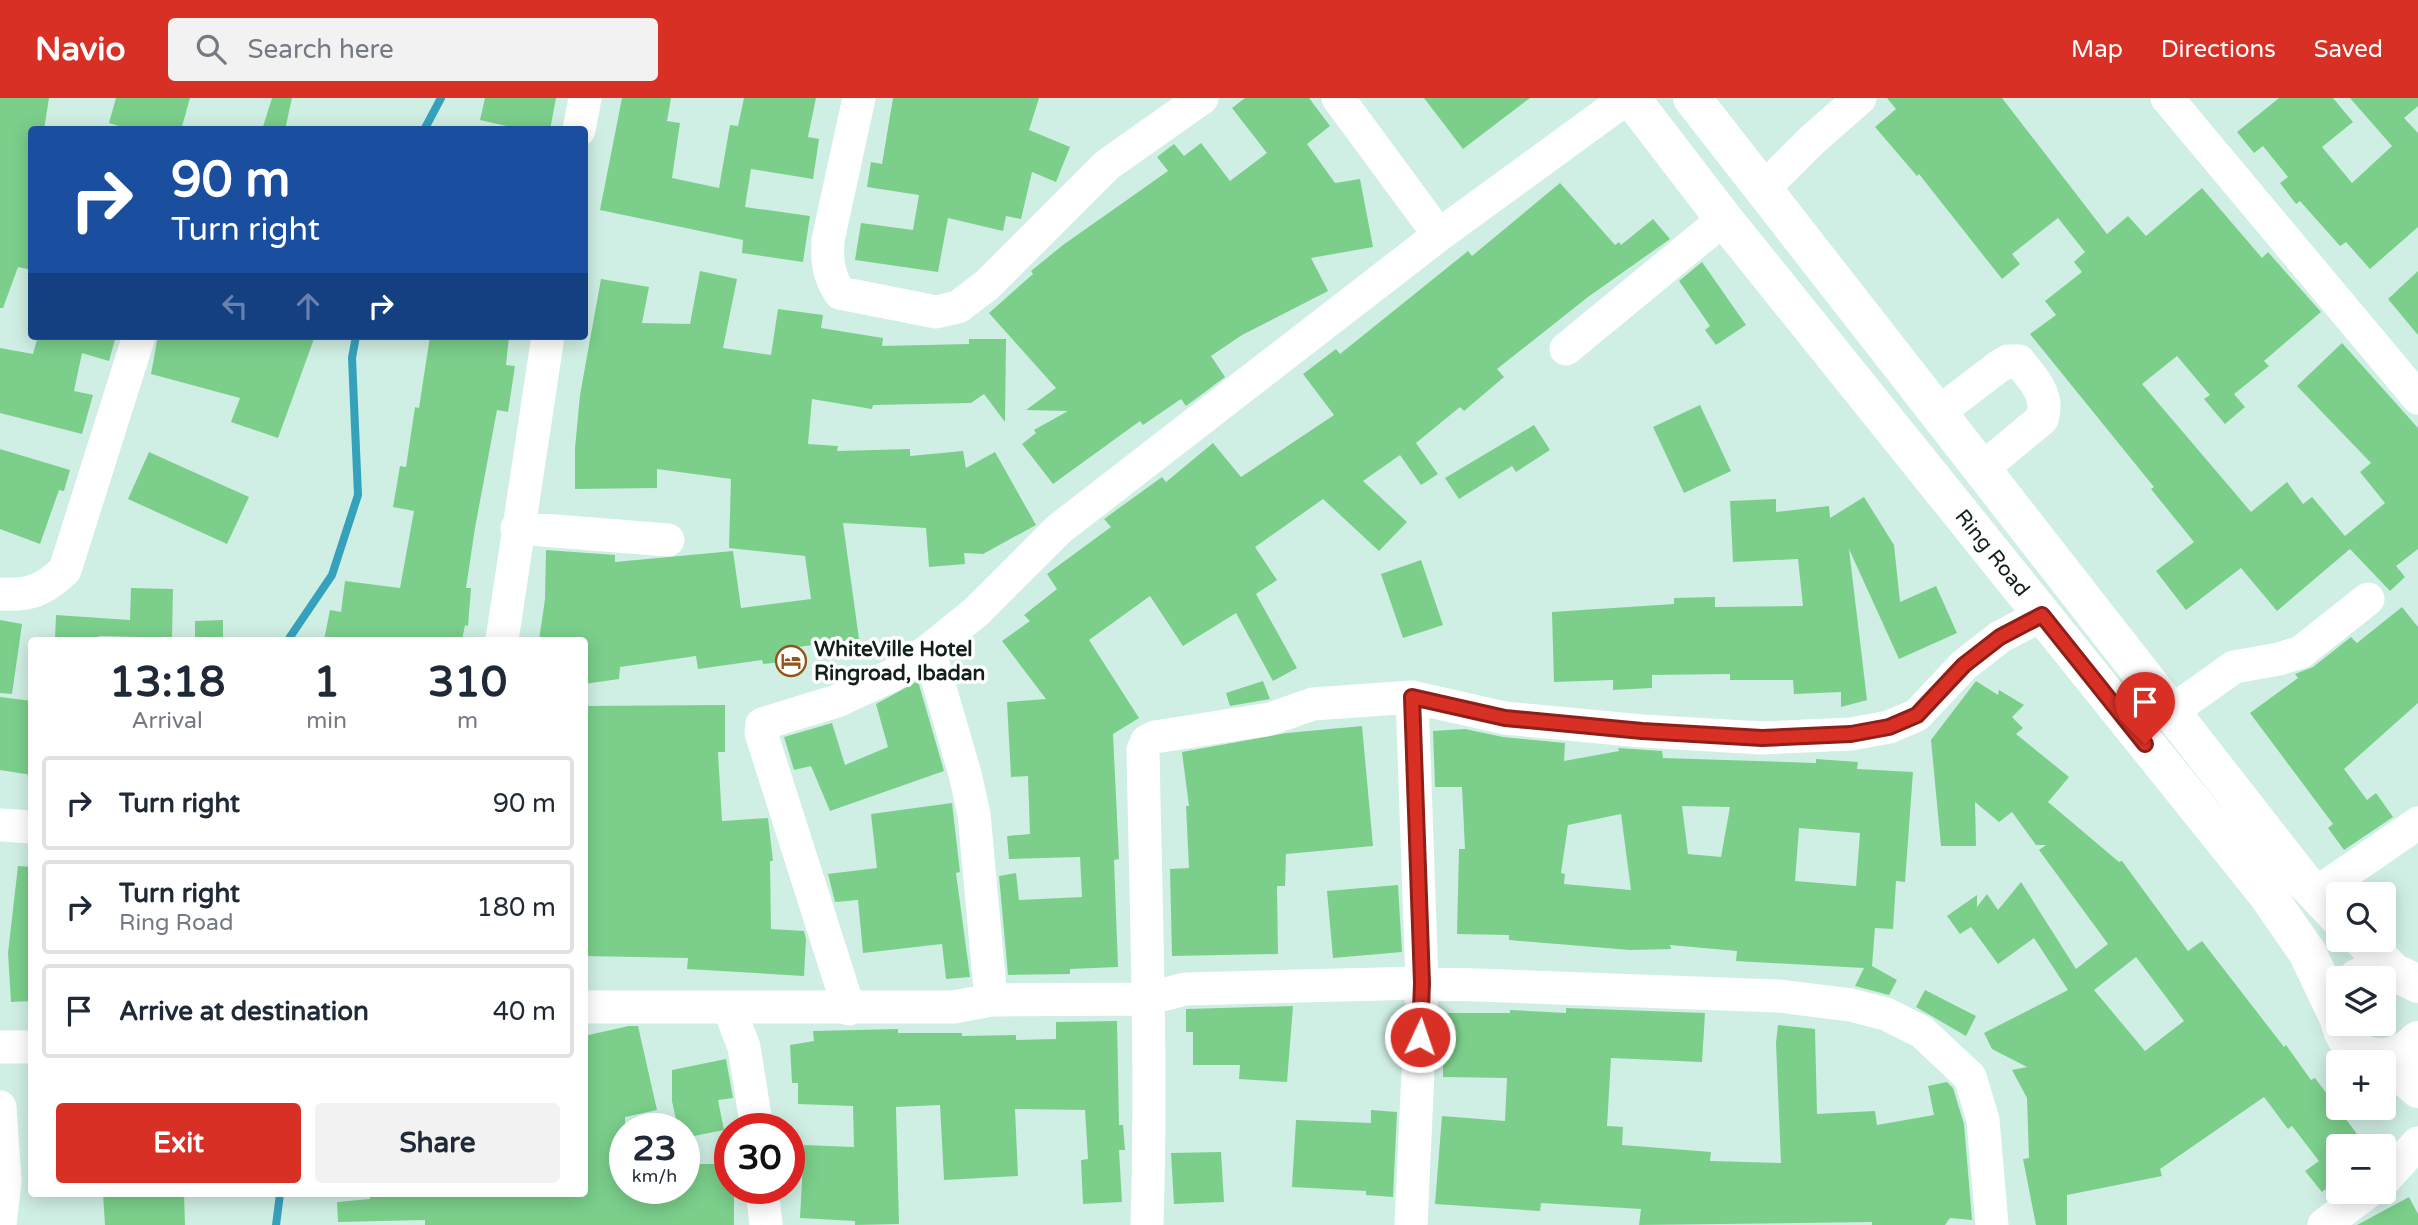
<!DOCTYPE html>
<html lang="en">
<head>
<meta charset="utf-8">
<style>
  :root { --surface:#fff; --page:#f2f2f3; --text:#1f2937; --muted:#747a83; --line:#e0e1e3; --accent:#d93025 }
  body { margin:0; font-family:"Varela Round",sans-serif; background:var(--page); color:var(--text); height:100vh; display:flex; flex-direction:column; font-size:26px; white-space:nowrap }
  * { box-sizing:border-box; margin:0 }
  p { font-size:23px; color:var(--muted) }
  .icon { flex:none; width:38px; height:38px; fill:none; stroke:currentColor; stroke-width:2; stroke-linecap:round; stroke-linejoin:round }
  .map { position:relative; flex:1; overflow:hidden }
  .sheet { position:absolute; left:28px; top:539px; width:560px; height:560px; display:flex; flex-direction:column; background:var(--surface); border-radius:7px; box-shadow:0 4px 18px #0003 }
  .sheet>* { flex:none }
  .banner { position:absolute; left:28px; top:28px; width:560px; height:214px; border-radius:7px; box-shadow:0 4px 18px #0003; background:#1a4fa0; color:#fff; overflow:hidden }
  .tools { position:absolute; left:2326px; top:784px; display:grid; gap:14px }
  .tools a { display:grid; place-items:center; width:70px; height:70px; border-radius:7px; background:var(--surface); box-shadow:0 4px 18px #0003; font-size:35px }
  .speed { position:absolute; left:609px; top:1015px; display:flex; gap:14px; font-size:35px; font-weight:700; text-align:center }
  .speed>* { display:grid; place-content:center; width:91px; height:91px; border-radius:50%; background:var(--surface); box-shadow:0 4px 18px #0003; line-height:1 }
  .speed small { font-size:18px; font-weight:400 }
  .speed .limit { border:10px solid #d22; background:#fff; color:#111 }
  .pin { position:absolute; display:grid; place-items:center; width:60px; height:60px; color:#fff; margin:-72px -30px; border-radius:50% 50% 50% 0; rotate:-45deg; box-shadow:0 0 7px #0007 }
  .pin .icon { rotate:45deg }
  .me { position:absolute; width:77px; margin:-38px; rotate:3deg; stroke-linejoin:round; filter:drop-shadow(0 0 5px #0008) }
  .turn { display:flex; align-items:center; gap:24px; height:147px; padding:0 28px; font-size:32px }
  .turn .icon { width:91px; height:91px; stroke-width:2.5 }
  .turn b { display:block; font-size:49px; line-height:60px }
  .lanes { display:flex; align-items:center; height:66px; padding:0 28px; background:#0003; justify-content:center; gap:35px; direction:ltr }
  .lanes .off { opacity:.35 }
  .eta { display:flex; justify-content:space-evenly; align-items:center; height:119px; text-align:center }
  .eta b { font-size:42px; font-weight:700; line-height:49px }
  .button { display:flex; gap:14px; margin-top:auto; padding:14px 28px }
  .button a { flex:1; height:80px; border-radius:7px; background:var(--accent); color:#fff; font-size:28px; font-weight:700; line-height:80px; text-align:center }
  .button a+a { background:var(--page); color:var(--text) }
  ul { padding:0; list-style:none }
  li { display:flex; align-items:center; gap:21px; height:94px; margin:0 14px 10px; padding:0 14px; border:4px solid var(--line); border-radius:7px }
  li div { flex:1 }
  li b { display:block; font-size:26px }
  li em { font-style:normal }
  header { display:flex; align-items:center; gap:42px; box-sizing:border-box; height:98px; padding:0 35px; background:var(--accent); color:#fff }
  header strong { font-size:33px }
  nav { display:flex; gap:38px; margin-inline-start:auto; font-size:24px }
  .search { width:490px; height:63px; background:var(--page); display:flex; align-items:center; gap:18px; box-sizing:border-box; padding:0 24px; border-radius:7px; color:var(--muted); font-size:26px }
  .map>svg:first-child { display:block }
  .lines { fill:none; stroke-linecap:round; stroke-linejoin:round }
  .stream { stroke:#36a1bb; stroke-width:8 }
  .building { fill:#7bcf8b; fill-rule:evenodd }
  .minor { stroke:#fff; stroke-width:33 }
  .major { stroke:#fff; stroke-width:38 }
  .route-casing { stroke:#8d1f18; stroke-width:18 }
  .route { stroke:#d93025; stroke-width:12 }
  .labels { text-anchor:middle; stroke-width:7; stroke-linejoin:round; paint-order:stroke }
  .street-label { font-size:21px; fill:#131f1b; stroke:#fff }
  .poi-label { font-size:21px; font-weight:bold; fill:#131f1b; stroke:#fff; text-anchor:start }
</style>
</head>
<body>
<header>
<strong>Navio</strong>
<div class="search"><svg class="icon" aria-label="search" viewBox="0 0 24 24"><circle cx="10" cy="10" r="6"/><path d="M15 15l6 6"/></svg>Search here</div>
<nav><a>Map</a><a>Directions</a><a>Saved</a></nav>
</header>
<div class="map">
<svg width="2418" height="1127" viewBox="0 0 2418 1127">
  <rect width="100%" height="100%" fill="#d0efe4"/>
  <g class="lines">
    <path class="stream" d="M424 32 441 0
      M288 542 332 477 358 397 352 260 356 238
      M276 1127 280 1096"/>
  </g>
  <path class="building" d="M0 0H49L44 32H32V172L18 169 3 210H0Z
    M116 0H190L181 32H131L109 25Z
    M272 0H292L285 32H262Z
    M485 0H556L550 32H525L480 22Z
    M622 0H671L667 23 680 25 672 80 719 90 730 27 738 28 744 0H816L808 39 819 41 813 81 751 71 745 109 810 118 803 164 742 155 743 142 600 112Z
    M893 0H1039L1029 32 1070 49 1056 84 1032 74 1021 121 1006 118 1003 133 948 120 938 174 855 162 861 125 913 132 919 97 867 89 871 64 882 66Z
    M1245 0H1309L1330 28 1307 46 1335 85 1360 81 1373 149 1311 160 1328 193 1242 237 1211 258 1225 279 1186 308 1181 301 1143 327 1140 323 1053 386 1022 346 1036 335 1034 332 1068 313 1026 312 1056 290 989 215 1033 176 1031 173 1063 147 1168 73 1157 59 1174 46 1184 58 1201 45 1230 83 1267 55 1232 10Z
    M1424 0H1530L1463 51Z
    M1887 0H2002L2107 136 2128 118 2146 138 2202 90 2262 160 2268 154 2321 214 2264 263 2269 268 2234 296 2245 309 2225 326 2204 301 2210 297 2177 258 2142 286 2251 414 2287 384 2303 406 2312 399 2345 438 2385 405 2360 374 2371 365 2297 288 2342 245 2418 330V451L2396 468 2405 479 2390 493 2350 451 2277 513 2241 470 2186 512 2156 473 2194 444 2151 391 2154 389 2030 236 2056 217 2045 203 2082 174 2074 164 2085 154 2058 120 2012 156 2020 166 2002 181 1919 76 1917 78 1875 29 1896 11Z
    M2279 0H2333L2353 24 2322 49 2352 85 2392 48 2350 0H2418V8L2404 20 2418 35V129L2370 171 2346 144 2340 148 2300 103 2296 106 2280 85 2288 79 2263 48 2254 55 2237 34Z
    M1560 85 1615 147 1619 144 1621 147 1653 121 1670 141 1588 199 1497 271 1504 279 1464 313 1460 309 1416 345 1438 376 1421 387 1400 357 1363 383 1407 424 1379 453 1323 401 1255 449 1277 482 1256 496 1297 570 1273 583 1236 515 1183 548 1150 498 1089 542 1139 620 1113 636 1119 761 1114 762 1118 869 1070 871V876L1008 877 999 778 1016 775 1019 802 1082 799 1080 759 1009 761 1007 738 1030 736 1028 678 1011 679 1007 604 1046 601 1002 543 1030 523 1024 517 1057 491 1047 476 1111 429 1104 421 1162 379 1166 384 1213 345 1241 379 1334 317 1303 276 1336 251 1340 256 1468 153 1472 158Z
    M1702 164 1746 227 1716 247 1705 232 1710 228 1679 183Z
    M700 173 737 181 723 250 771 257 778 211 823 217 821 230 883 240 882 248 969 246V241H1006L1005 324 984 296 971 305 873 307 872 311 812 301 808 346 838 348 837 353 910 351V358L963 353 966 370 995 354 1036 427 983 456 964 455 965 466 929 469 926 430 843 425 859 541 790 550 791 563 763 566 762 562 698 571 696 558 620 569 619 581 584 586V542H539L545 501 546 452 615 457V464L733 453 741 510 811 501 805 458 729 450 731 381 657 371V390L575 391V350L580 297 601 181 649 189 642 225 690 226Z
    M2418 173V237L2388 201Z
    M38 238H116L109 263 82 255 74 293 93 297 82 336 0 315V250L33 256Z
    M158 238H315L278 340 231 324 240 300 151 276Z
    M430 238H509L506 267 515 268 508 314 497 312 475 430 466 490H471L468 528 465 527 462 542H324L330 512 341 514 345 483 400 490 414 413 393 409 400 368 406 369 415 309 419 310Z
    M1700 307 1731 373 1684 395 1653 329Z
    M1534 327 1550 352 1516 374 1512 368 1459 401 1445 380Z
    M0 351 70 372 64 393 59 392 40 446 0 431Z
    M149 354 249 399 227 446 128 401Z
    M1864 399 1894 447 1900 504 1936 488 1957 535 1899 561 1849 451 1867 602 1841 609V594L1794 596 1793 582H1730V576L1652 577V590L1613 592V582L1554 584 1552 514 1674 506V500L1715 499V509L1803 508 1798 461 1733 464 1730 403 1776 401V414L1829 408 1830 420Z
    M1421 462 1443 527 1403 540 1381 476Z
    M131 490 173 491 172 540 99 538V542H55L56 517 130 522Z
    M2402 509 2418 529V605L2344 671 2367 702 2376 695 2393 719 2344 752 2328 730 2333 726 2250 615 2298 580 2295 576 2313 569 2351 539 2357 545Z
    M0 522 22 526 12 596 0 595Z
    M223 522V542H195V523Z
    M918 583 944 673 830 713 811 668 794 672 784 639 832 625 845 667 888 649 876 606Z
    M1263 583 1270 601 1230 608 1226 595Z
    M1976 583 1998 597 1999 592 2024 607 2012 619 2023 630 2016 636 2069 679 2048 704 2119 764 2122 763 2188 853 2202 843 2284 949 2286 947 2311 982 2315 980 2366 1048H2338V1087L2335 1084 2322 1094 2305 1073 2319 1063 2292 1028 2288 1031 2264 999 2160 1071 2162 1078 2067 1097V1127H2036L2023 1061 2029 1060 2027 1000 2012 972 2027 969 1992 951 1984 935 2068 892 2034 840 1998 866 1971 829 1960 836 1947 818 1977 797V809L1987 796 1998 812 2021 784 2076 871 2108 846 2039 752 2046 747H2036L2012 714 1999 724 1975 704 1976 748H1941L1931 642ZM2136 859 2184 923 2145 953 2094 892Z
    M0 599 32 603V677L0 672Z
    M725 607V654H718L722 723 768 720 773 763H770L771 831 804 833 806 841 804 878 687 871 688 860 584 858V608Z
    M1362 628 1373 748 1286 756 1285 788H1277L1278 856 1172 858 1170 771 1189 770 1186 708H1189L1182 654 1287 635Z
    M1465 631 1503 639 1565 645 1564 663 1619 653 1618 650 1662 653 1663 660 1816 665V661L1858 664 1857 671 1913 674 1905 784 1896 783 1893 831 1875 830 1872 868 1897 882 1889 897 1855 888 1864 870 1736 863 1737 853 1670 847 1671 851 1630 852 1509 842V837L1457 836 1459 751H1465L1462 689H1435L1433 633ZM1682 708 1730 709 1721 759 1688 756ZM1621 716 1631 792 1564 786 1565 776 1561 775 1568 727ZM1799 730 1860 735 1856 788 1795 783Z
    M952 705 960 774 956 775 970 879 946 881 942 846 863 855 858 802 835 804 828 776 877 770 871 716Z
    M18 768 32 769V903L11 904 8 855Z
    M1398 787 1402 854 1333 860 1327 793Z
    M1925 892 1976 918 1966 938 1916 909Z
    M1293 908 1287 984 1239 981 1240 967H1193V934H1186V911Z
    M1566 910 1705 915 1702 964 1611 960 1607 1028 1623 1029 1622 1047 1711 1054 1710 1063 1781 1065 1776 945 1778 927 1815 931 1817 1016 1875 1013 1877 1027 1934 1017 1928 988 1947 984 1953 990 1964 1026 1972 1122 1950 1120 1945 1127H1872V1124L1639 1127 1641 1111 1541 1105 1540 1113 1435 1106 1442 1018 1505 1023 1507 980 1443 979V915H1510V912L1566 915Z
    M1117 923 1119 1027H1123L1125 1052H1119L1122 1104 1083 1106 1081 1062 1088 1061 1085 1012 1015 1011 1018 1078 944 1082 940 1007 896 1009 899 1126 855 1127V1123L800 1120 804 1047 854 1049 853 1008 798 1006V985H792L790 947 814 943 813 933 898 931V935H962V938L1016 937V942L1056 941V924Z
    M629 928H638L657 1012 625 1019V1052L610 1055 611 1066H625V1090H684V1066H730V1090H734V1127H425V1122L338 1124 337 1104 370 1101V1096H587L584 938Z
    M726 961 733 1000 718 1002 724 1032 684 1040V1031H678L672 1003V972Z
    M1371 1012 1397 1014 1393 1099 1366 1097V1093L1292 1089 1296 1022 1371 1025Z
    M1221 1054 1224 1104 1174 1106 1171 1055Z
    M103 1096H184L185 1127H105Z
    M2409 1099 2418 1116V1127H2357Z"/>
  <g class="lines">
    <path class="minor" d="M859 0 828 142C827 163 828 177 840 195L936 214 958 209 987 187 1107 67 1202 0
      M1338 0 1439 137
      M2167 0 2418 300
      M579 32 585 0
      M1764 90 1812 42 1860 0
      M1566 251 1724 121
      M1939 314 1998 269 2008 263H2019C2033 282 2050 296 2042 321L1983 370
      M517 430 668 442
      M0 496C30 498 44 492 65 472L139 238
      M502 542 548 238
      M929 552 965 676 974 716 991 902
      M2172 613 2234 569 2279 561 2301 554 2368 501
      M0 727 32 729
      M2315 796 2418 725
      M584 909H954L991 902 1147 901 1185 891 1422 885 1778 898 1851 907 1886 916 1922 934 1970 979 1983 1022 1992 1127
      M729 910 744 949 757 1031
      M849 911 761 635 762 626 837 603 893 577 929 552 976 514 1059 431 1439 137 1627 0
      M0 949H32
      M0 1009 5 1083 0 1127
      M2384 1082 2418 1045
      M762 1090 766 1127
      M1147 1127C1152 969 1146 811 1143 652L1147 643 1155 639 1270 621 1313 606 1412 599 1505 620 1642 633 1762 640 1851 636 1889 629 1917 617 1964 567 2000 539 2042 517
      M1411 1127 1422 885 1412 599
      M2324 1127 2368 1094"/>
    <g class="major">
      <path id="s1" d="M1631 0 1724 121 2266 795 2307 854 2338 919"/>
      <path d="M1692 0 2301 780 2338 819"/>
      <path d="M2363 842 2393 874"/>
      <path d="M2357 880C2380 869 2397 874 2418 886"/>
      <path d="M2340 926C2350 964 2393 969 2418 942"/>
      <path d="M2384 967 2405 979 2418 991"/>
    </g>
  </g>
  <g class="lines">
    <g class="route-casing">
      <path id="route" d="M1420 939 1422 885 1412 599 1505 620 1642 633 1762 640 1851 636 1889 629 1917 617 1964 567 2000 539 2042 517 2145 646"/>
    </g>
    <use href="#route" class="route"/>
  </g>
  <defs>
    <g id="hotel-ring" transform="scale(1.575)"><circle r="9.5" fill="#fff" stroke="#93541c" stroke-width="1.5"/><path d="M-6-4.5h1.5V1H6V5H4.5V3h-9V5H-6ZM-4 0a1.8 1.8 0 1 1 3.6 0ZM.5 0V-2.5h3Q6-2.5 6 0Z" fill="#93541c"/></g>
  </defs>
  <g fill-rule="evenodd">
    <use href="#hotel-ring" x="791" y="563"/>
  </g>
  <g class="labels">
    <g class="street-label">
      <text dy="7" stroke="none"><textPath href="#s1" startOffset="581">Ring Road</textPath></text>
    </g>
    <g class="poi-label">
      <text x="814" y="558">WhiteVille Hotel<tspan x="814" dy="24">Ringroad, Ibadan</tspan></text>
    </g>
  </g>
</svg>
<div class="tools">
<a><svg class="icon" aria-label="search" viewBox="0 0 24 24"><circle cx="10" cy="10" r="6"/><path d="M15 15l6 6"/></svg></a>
<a><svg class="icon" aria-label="layers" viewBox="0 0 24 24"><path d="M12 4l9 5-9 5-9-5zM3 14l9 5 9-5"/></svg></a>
<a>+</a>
<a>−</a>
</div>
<div class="speed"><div>23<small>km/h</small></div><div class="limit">30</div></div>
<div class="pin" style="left:2145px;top:646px;background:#d93025"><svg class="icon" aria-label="arrive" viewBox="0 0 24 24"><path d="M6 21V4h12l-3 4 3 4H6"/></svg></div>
<svg class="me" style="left:1420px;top:939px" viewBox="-20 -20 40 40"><circle r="17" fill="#d93025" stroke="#fff" stroke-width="3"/><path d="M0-11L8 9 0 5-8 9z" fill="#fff"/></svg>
<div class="banner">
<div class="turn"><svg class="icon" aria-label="right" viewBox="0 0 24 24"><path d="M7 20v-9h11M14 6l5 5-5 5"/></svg><div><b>90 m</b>Turn right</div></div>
<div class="lanes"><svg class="icon off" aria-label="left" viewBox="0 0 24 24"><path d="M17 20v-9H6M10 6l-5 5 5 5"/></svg><svg class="icon off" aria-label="ahead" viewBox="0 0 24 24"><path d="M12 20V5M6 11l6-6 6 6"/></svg><svg class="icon" aria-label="right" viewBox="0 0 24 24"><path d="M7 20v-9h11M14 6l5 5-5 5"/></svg></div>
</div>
<section class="sheet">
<div class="eta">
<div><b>13:18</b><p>Arrival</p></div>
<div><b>1</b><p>min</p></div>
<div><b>310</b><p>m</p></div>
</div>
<ul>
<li><svg class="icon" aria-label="right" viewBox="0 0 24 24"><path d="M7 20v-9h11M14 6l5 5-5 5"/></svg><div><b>Turn right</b></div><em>90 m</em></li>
<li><svg class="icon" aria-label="right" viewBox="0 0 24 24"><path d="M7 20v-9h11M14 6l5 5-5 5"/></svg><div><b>Turn right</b><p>Ring Road</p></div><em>180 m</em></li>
<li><svg class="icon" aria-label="arrive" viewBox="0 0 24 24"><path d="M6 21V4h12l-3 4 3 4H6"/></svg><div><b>Arrive at destination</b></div><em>40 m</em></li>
</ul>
<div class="button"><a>Exit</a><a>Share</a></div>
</section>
</div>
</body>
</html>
